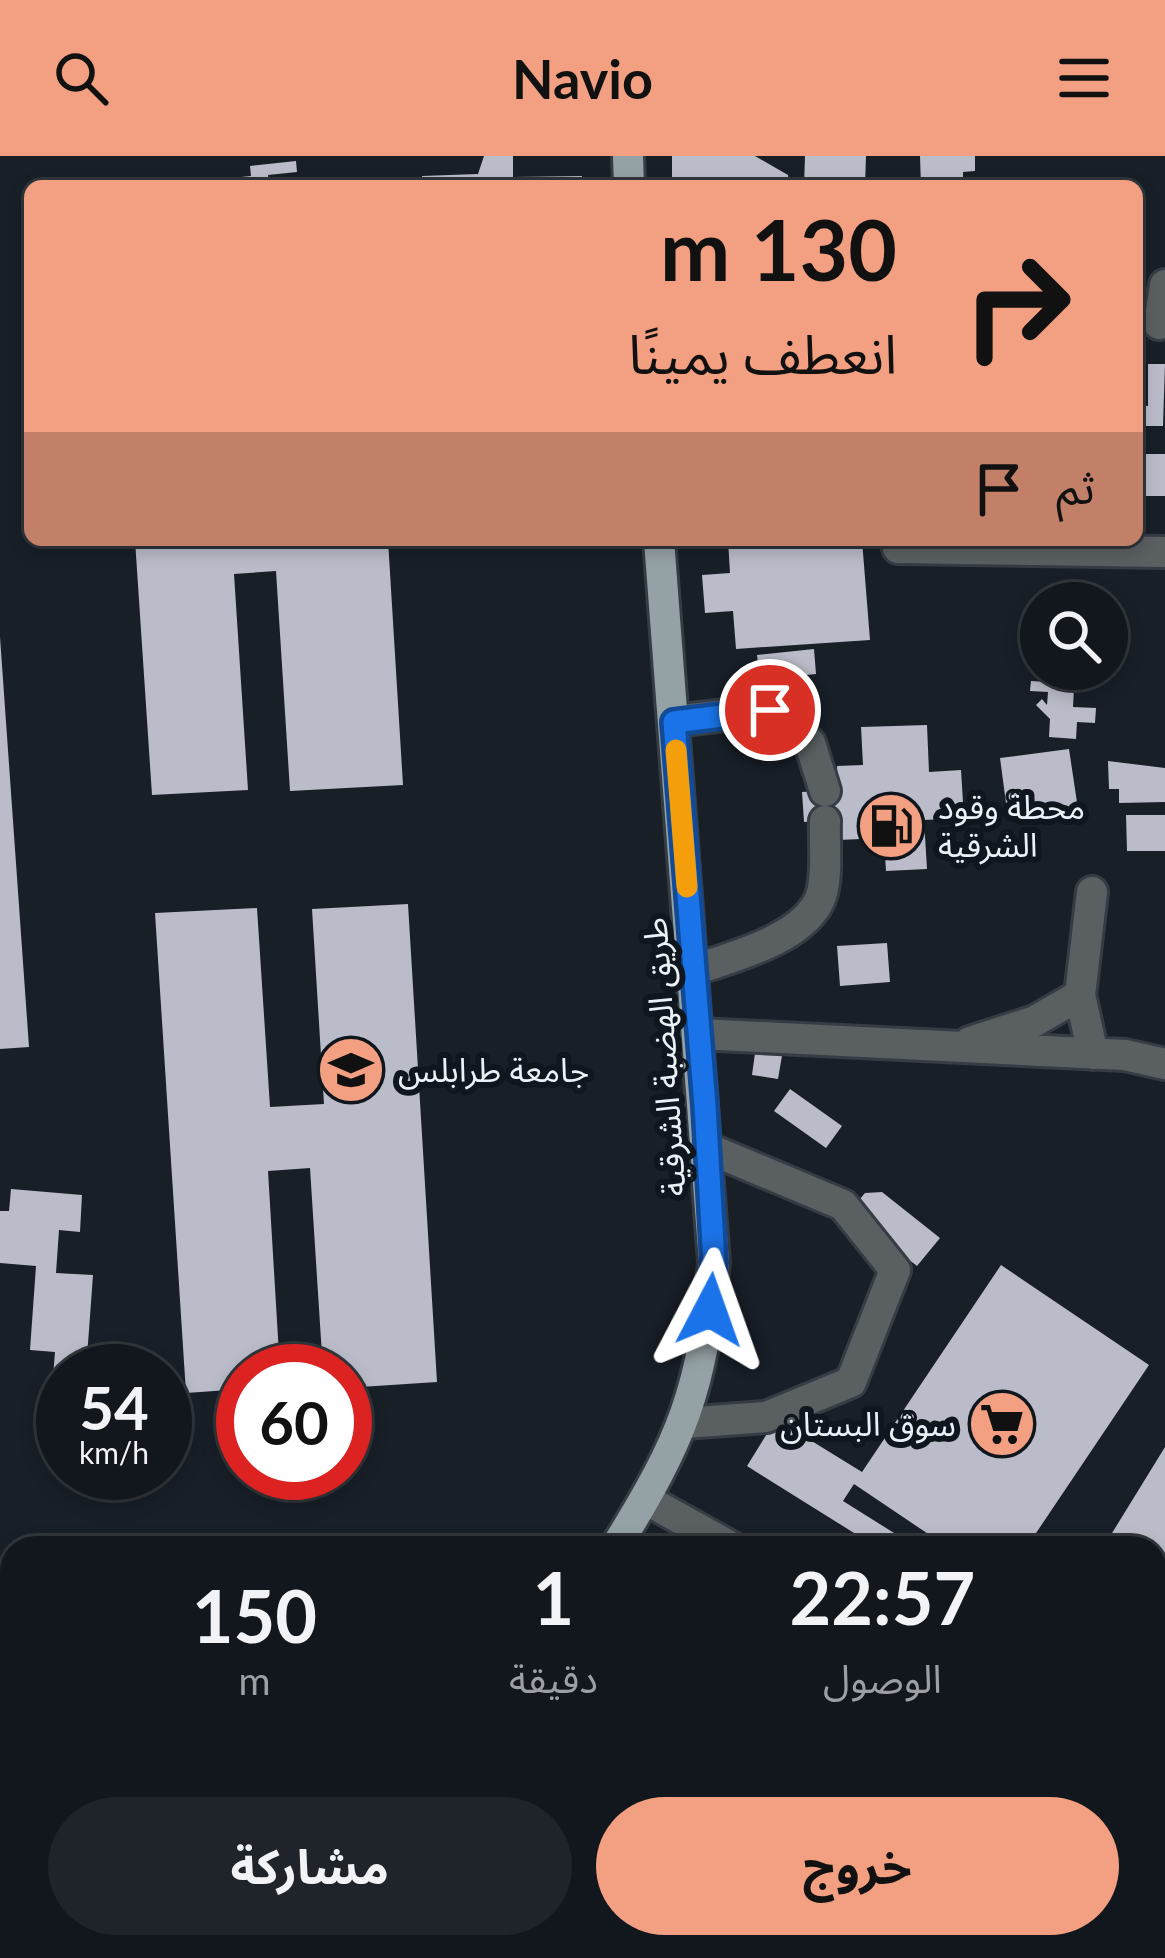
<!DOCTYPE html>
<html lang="ar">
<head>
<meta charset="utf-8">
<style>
  :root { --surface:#12171d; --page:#1f242a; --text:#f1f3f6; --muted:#9c9fa4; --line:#31363b; --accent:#f2a081 }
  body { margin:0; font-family:Lato,"Noto Sans Arabic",sans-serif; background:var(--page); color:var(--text); direction:rtl; height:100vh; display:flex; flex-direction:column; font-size:45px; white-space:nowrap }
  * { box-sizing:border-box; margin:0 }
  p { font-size:39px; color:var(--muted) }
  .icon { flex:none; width:66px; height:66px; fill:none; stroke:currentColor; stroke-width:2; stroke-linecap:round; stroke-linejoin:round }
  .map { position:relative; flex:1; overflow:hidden; direction:ltr }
  .side { position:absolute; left:0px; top:1380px; width:1167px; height:423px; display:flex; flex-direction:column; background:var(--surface); border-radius:36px 36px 0 0; box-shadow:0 6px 18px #0003,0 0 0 3px var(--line); direction:rtl }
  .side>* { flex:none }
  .guide { position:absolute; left:24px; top:24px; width:1119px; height:366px; border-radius:18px; box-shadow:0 6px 18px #0003,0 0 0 3px var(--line); direction:rtl; background:#f2a081; color:#111; overflow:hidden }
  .fabs { position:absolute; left:1020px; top:426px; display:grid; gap:24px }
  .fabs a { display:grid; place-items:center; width:108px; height:108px; border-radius:50%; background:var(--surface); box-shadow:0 6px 18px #0003,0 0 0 3px var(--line); font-size:60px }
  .speed { position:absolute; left:36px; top:1188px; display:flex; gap:24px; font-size:60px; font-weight:700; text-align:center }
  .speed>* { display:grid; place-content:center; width:156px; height:156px; border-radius:50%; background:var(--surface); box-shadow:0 6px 18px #0003,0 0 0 3px var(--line); line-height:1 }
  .speed small { font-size:30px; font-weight:400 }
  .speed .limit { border:18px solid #d22; background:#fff; color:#111 }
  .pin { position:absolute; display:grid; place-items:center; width:102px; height:102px; color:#fff; margin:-51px; border:6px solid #fff; border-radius:50%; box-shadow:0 3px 12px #0007 }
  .me { position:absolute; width:132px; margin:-66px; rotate:4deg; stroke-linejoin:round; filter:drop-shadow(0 0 9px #0008) }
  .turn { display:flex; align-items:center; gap:42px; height:252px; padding:0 48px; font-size:54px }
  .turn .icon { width:156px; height:156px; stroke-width:2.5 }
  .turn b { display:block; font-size:84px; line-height:102px }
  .then { display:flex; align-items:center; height:114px; padding:0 48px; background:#0003; gap:24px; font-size:45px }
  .eta { display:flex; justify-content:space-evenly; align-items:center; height:204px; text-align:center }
  .eta b { font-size:72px; font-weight:700; line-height:84px }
  .action { display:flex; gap:24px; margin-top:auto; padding:24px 48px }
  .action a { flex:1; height:138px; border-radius:72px; background:var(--accent); color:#111; font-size:48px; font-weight:700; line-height:138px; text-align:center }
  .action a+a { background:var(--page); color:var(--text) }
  header { display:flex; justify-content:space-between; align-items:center; height:156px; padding:0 48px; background:var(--accent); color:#111; font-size:54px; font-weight:700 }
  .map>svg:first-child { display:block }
  .building { fill:#babcc9 }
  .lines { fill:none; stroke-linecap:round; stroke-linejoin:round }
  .minor-casing { stroke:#363c44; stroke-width:36 }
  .major-casing { stroke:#363c44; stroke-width:36 }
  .minor { stroke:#5a6062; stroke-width:30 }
  .major { stroke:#95a2a5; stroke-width:30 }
  .route-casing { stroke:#114b97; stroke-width:30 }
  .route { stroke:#1a73e8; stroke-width:21 }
  .slow { stroke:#f59e0b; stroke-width:21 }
  .labels { text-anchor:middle; stroke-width:12; stroke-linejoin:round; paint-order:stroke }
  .poi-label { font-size:33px; fill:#ebf1f6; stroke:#0f161d; text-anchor:start }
  .street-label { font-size:33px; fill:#ebf1f6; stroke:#0f161d }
</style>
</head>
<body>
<header><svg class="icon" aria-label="menu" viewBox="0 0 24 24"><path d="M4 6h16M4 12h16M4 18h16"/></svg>Navio<svg class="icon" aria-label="search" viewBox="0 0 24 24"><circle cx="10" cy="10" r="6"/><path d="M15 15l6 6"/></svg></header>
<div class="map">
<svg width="1165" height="1802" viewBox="0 0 1165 1802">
  <rect width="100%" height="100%" fill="#181f27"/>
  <path class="building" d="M484 0H513V21L582 20V30H422V20L478 18Z
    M672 0H755L788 19 789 30H672Z
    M805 0H866L865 30H804Z
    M920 0H975V15L963 16V30H921Z
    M296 5 297 16 268 19 269 30H232L231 22 251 20 250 10Z
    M1148 208H1165L1163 270H1137V249L1148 250Z
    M1143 298H1165V340H1143Z
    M135 384H388L403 629 290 635 276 415 234 418 248 634 152 639Z
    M728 384H862L870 484 736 493 733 455 705 457 702 419 730 417Z
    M0 481 29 891 0 893Z
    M814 493 816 518 760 524 757 499Z
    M1047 513H1075L1073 551 1096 552 1095 567 1077 566 1076 583 1049 581 1050 563 1036 549 1042 543 1047 549 1048 536 1030 535 1031 525 1047 526Z
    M927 569 929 616 961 614 964 662 924 664 927 713 886 715 884 682 838 684 837 664 804 666 802 636 838 634 837 610 863 609 861 571Z
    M1069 593 1078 653 1008 662 1000 602Z
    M1108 605 1165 612V646L1119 647V633H1109Z
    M1126 659H1165V695H1127Z
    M408 748 437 1226 345 1232V1215H323L310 1012 268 1015 280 1215H243V1233L186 1237 155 757 257 752 270 951 324 948 312 753Z
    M887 787 890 826 840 830 837 790Z
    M757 883 784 888 778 923 752 919Z
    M790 933 842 970 826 992 774 955Z
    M11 1033 82 1039 80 1076 59 1074 56 1117 93 1119 86 1215H63V1233L52 1232 55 1196 30 1194 36 1110 0 1107V1055H9Z
    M882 1036 940 1082 917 1110 862 1067 855 1049 865 1037Z
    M1001 1109 1149 1209 1026 1392H949L854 1328 843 1345 918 1392H878L747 1310 776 1263 862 1316Z
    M1165 1291V1454L1155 1448V1392H1125L1109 1382Z
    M669 1791 680 1792 755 1791 746 1802H661Z
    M896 1791H969L960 1802H911Z"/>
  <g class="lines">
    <g class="minor-casing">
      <path id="minor" d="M1159 168 1165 129
        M898 392 1165 396
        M674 565 770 554 810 587 825 635
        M1092 736 1080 839 1093 898
        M694 814C731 801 806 783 821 740 828 719 824 687 825 665
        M699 878 1125 899 1165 908
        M970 886 1035 865 1080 839
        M685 1267 766 1261 851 1226 895 1114 843 1049 707 992
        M645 1343 733 1392
        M1155 1633 1165 1639
        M413 1791 429 1802"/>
    </g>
    <g class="major-casing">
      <path id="major" d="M628 0 629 30
        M615 1392C683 1283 702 1234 714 1106L659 384
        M355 1802 362 1791"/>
    </g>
    <use href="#minor" class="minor"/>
    <use href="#major" class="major"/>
  </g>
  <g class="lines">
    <g class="route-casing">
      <path id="route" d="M710 1154 714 1106 705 950 674 566 770 554"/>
    </g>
    <use href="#route" class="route"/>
    <path class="slow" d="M676 594 687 731"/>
  </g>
  <defs>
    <g id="fuel-disc" transform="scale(3.45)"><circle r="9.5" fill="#f2a081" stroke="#0f161d"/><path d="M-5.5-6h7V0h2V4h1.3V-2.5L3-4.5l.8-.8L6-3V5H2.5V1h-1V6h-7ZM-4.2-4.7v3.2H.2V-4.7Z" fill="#111"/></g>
    <g id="university-disc" transform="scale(3.45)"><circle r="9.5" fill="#f2a081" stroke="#0f161d"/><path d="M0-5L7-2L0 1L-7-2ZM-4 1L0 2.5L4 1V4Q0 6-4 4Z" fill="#111"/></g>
    <g id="supermarket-disc" transform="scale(3.45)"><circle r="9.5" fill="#f2a081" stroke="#0f161d"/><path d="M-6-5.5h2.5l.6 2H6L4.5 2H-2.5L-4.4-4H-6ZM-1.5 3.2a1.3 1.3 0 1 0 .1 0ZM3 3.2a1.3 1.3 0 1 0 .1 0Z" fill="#111"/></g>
  </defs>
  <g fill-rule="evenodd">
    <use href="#fuel-disc" x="891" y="670"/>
    <use href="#university-disc" x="351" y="914"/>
    <use href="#supermarket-disc" x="1002" y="1268"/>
  </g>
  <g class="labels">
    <g class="poi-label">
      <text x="938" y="663">محطة وقود<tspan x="938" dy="38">الشرقية</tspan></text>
      <text x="398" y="926">جامعة طرابلس</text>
      <text x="956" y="1280" text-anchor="end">سوق البستان</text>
    </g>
    <g class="street-label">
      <text transform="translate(664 901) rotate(-94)" y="12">طريق الهضبة الشرقية</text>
    </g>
  </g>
</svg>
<div class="fabs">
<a><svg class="icon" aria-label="search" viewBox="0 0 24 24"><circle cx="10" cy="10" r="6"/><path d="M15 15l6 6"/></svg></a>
</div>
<div class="speed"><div>54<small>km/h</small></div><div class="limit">60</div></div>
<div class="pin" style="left:770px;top:554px;background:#d93025"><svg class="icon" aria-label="arrive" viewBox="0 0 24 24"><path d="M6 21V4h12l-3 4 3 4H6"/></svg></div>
<svg class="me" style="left:710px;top:1154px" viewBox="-20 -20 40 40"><path d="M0-17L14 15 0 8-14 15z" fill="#1a73e8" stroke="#fff" stroke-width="4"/></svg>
<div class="guide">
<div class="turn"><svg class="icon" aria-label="right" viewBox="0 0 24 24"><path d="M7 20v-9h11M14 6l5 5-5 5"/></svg><div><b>130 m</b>انعطف يمينًا</div></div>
<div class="then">ثم<svg class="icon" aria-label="arrive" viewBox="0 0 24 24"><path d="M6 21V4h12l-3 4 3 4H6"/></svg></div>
</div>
<section class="side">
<div class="eta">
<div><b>22:57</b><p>الوصول</p></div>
<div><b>1</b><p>دقيقة</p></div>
<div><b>150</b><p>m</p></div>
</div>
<div class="action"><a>خروج</a><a>مشاركة</a></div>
</section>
</div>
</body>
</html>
